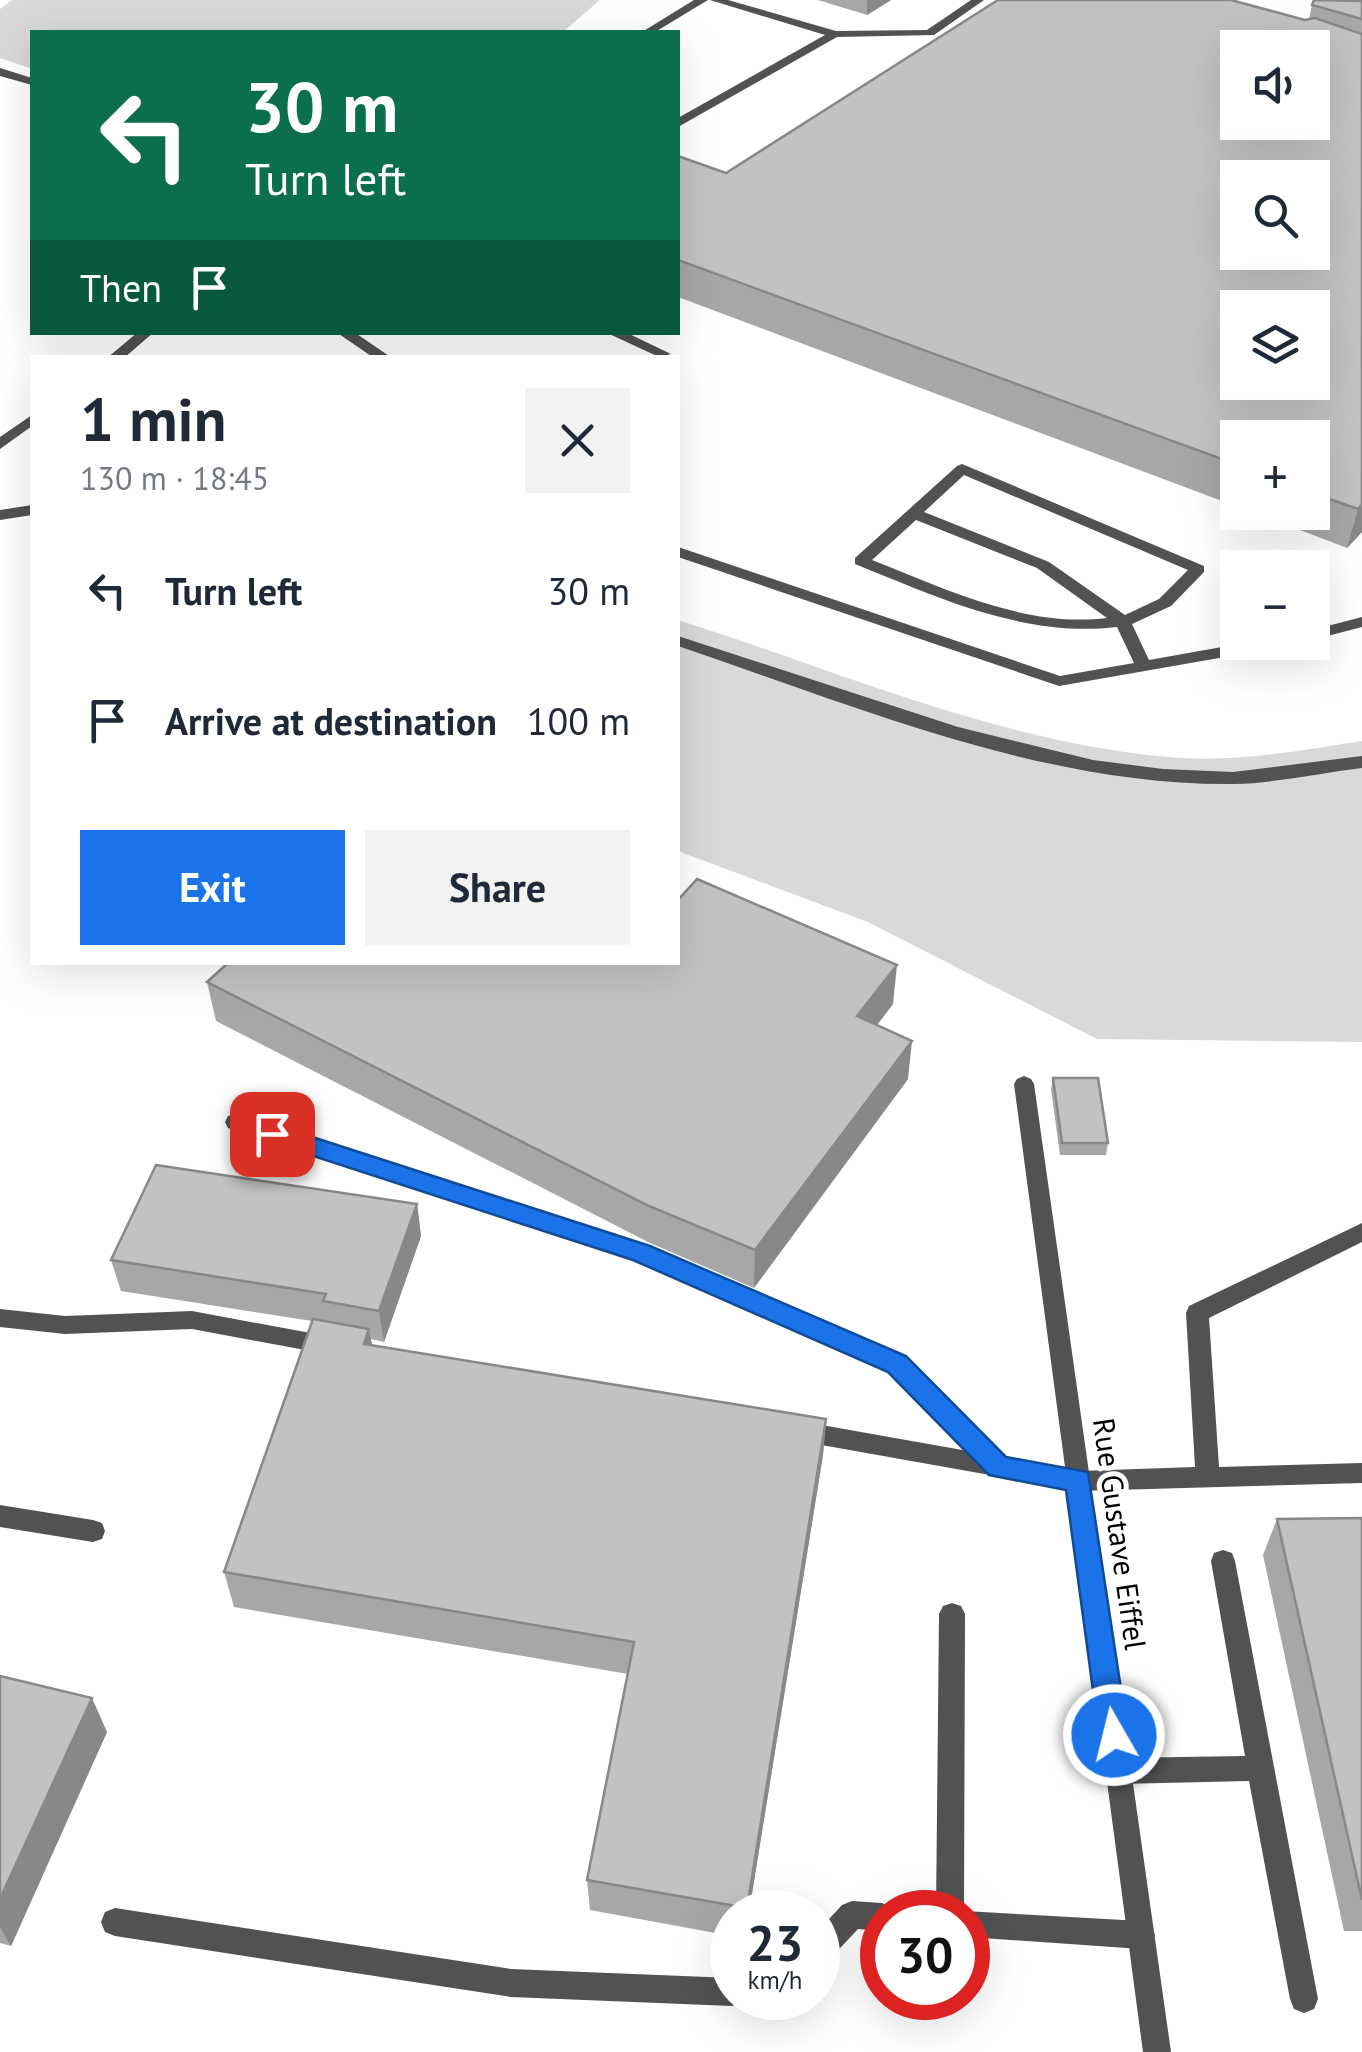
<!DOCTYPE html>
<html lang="en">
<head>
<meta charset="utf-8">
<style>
  :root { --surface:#fff; --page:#f2f2f3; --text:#1f2937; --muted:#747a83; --accent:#1a73e8 }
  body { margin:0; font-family:"PT Sans",sans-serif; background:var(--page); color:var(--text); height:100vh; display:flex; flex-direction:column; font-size:38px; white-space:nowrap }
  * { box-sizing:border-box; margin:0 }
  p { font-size:32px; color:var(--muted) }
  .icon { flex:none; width:55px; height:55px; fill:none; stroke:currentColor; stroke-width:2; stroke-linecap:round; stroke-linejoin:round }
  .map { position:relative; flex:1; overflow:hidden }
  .details { position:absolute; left:30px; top:355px; width:650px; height:610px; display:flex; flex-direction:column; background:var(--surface); border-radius:0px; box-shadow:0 10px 40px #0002 }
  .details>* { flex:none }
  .hud { position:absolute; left:30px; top:30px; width:650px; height:305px; border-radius:0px; box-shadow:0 10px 40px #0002; background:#0b6e4f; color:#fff; overflow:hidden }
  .controls { position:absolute; left:1220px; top:30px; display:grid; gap:20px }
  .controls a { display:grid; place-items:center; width:110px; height:110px; border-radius:0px; background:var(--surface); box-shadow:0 10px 40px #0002; font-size:50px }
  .speed { position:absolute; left:710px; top:1890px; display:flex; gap:20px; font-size:50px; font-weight:700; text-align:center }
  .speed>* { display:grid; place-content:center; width:130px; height:130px; border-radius:50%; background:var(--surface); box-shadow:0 10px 40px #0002; line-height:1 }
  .speed small { font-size:25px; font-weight:400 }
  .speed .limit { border:15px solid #d22; background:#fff; color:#111 }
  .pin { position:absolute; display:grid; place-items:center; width:85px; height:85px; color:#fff; margin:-42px; border-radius:20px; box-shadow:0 5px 15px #0006 }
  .me { position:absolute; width:110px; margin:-55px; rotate:352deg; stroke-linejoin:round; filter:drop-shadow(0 0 8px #0008) }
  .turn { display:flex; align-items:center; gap:35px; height:210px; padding:0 50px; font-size:45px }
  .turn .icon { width:130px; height:130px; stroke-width:2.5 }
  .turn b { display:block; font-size:70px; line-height:85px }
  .then { display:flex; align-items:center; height:95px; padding:0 50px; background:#0003; gap:20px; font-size:38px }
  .round { display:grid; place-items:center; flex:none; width:105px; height:105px; border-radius:0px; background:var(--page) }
  .summary { display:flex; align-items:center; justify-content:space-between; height:170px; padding:0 50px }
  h1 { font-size:60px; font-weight:700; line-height:75px }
  .primary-button { display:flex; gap:20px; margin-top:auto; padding:20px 50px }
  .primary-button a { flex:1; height:115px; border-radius:0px; background:var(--accent); color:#fff; font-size:40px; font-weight:700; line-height:115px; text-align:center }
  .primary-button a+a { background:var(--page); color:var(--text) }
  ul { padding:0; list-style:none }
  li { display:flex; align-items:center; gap:30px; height:130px; padding:0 50px }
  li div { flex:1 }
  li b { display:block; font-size:38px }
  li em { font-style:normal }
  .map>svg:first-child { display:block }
  .green { fill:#d9d9d9 }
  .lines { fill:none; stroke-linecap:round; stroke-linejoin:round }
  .service { fill:#525252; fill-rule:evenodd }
  .minor { fill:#525252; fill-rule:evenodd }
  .wall { fill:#a7a7a7 }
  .shaded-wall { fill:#888 }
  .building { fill:#c2c2c2; stroke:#888; stroke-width:2.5; fill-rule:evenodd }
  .route { fill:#1a73e8; stroke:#114b97; stroke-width:2.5 }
  .labels { text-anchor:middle; stroke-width:10; stroke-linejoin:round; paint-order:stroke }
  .near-street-label { font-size:30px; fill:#000; stroke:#fff }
</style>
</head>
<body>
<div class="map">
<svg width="1362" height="2052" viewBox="0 0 1362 2052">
  <rect width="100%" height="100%" fill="#fff"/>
  <path class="green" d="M12 0H600L563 32H32V69L0 58V9Z
    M678 620C842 672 1007 746 1181 758 1241 762 1303 750 1362 741V1042L1097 1039 868 922 678 851Z"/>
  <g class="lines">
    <path class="service" d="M694 0H708L655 32H642Z
      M710 0H728L836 31 927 30 971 0H984L934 35 837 37 678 127V118L825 35Z
      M336 332H354L392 358H374Z
      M605 332H625L671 354 659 357Z
      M962 464 1204 566V572L1171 606 1132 624 1149 660 1250 642H1290L1282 647 1059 686 678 557V547L684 549 1060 676 1134 663 1117 627C1025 638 939 598 855 564V558L957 466ZM964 475 1188 570 1159 599 1125 615 1049 562 924 512ZM916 520 1037 568 1107 618C1025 628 946 589 872 560Z
      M32 505V515L0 520V510Z
      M1362 617V627L1312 640V630Z
      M678 636 958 727 1093 760 1163 769 1233 772 1362 756V768C1320 773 1277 783 1234 784 1042 786 856 706 678 646Z
      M235 1114 649 1247 905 1357 1005 1457 1079 1471 1195 1467 1186 1313 1189 1306 1362 1223V1242L1209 1318 1219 1467 1362 1463V1483L1079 1491 799 1441 791 1438 787 1431 791 1424 799 1421 968 1451 889 1371 634 1259 228 1128 225 1122 228 1116Z
      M0 1309 65 1316 192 1311 332 1337 340 1339 343 1346 340 1353 332 1355 192 1329 65 1334 0 1327Z
      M0 1505 93 1520 102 1523 105 1531 102 1539 93 1542 0 1527Z
      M1223 1550 1232 1553 1235 1561 1318 1999 1314 2009 1304 2013 1294 2009 1290 1999 1249 1781 1118 1784 1109 1780 1105 1771 1109 1762 1118 1758 1245 1756 1211 1561 1214 1553Z
      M952 1603 961 1606 965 1614 964 1911 1141 1921 1151 1925 1155 1935 1151 1945 1141 1949 968 1937V1912H936L939 1614 943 1606Z
      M852 1901 882 1903 892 1907 894 1912H882V1931L858 1929 828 1961 818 1965V1931L842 1905Z
      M115 1908 511 1969 732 1978V1998H744L742 2002 732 2006 511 1997 115 1936 105 1932 101 1922 105 1912Z"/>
    <path class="minor" d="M0 68 32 78V85L0 76Z
      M138 332H154L124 358H107Z
      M32 415V426L0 449V437Z
      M1024 1076 1031 1079 1034 1084 1171 2052H1143L1014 1084 1017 1079Z"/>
  </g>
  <path class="wall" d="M818 0H891L867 15Z
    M1362 1V532L1347 548 1253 512H1312V438H1238V507L678 297V156L726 173 1309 19 1312 5Z
    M207 982 893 1004 877 1025 908 1079 754 1288 650 1243 216 1021Z
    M1053 1078 1108 1143 1106 1155H1060L1051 1089Z
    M417 1204 421 1236 384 1342 371 1339 372 1345 826 1419 823 1455 749 1912H732V1936L590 1910 587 1880 628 1674 234 1607 224 1572 312 1321 121 1291 111 1260Z
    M1362 1518V1931H1344L1263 1555 1277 1519Z
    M0 1676 107 1732 11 1946 0 1943Z"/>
  <path class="shaded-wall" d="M867 0H891L867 15Z
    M1362 505V532L1347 548 1358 509Z
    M897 965 893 1004 854 1055 857 1016Z
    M912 1041 908 1079 754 1288 755 1250Z
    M417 1204 421 1236 384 1342 379 1311Z
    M369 1329 376 1366 364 1344Z
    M826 1419 823 1455 749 1912H746Z
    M92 1698 107 1732 11 1946 0 1927V1899Z"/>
  <path class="building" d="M998 0H1231L1305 20 1315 18 1362 34V505L1358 509 1312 493V438H1238V465L678 260V156L726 173ZM1238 48H1312V122H1238ZM1238 178H1312V252H1238ZM1238 308H1312V382H1238Z
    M1314 0 1362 1V19L1312 5Z
    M697 879 897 965 857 1016 912 1041 755 1250 649 1206 207 982 229 962H678V900Z
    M1053 1078H1098L1108 1143H1062Z
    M156 1165 417 1204 379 1311 323 1301 326 1294 111 1260Z
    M313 1319 369 1329 364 1344 826 1419 747 1908 587 1880 634 1642 224 1572Z
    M1362 1518V1900L1277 1519Z
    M0 1676 92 1698 0 1899Z"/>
  <path class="route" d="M272 1124 650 1246 906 1356 1006 1457 1088 1472 1128 1735 1124 1745 1114 1749 1103 1745 1099 1735 1066 1490 989 1475 888 1372 633 1260 264 1140 261 1134Z"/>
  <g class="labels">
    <g class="near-street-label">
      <text transform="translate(1119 1534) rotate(82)" y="10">Rue Gustave Eiffel</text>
    </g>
  </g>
</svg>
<div class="controls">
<a><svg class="icon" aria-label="sound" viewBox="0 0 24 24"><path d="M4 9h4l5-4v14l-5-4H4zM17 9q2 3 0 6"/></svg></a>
<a><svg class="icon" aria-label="search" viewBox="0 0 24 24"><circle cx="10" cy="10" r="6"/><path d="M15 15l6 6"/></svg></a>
<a><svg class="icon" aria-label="layers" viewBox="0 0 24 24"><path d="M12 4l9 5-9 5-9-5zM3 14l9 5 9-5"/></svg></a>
<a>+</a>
<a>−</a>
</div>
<div class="speed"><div>23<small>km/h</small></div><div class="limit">30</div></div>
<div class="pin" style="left:272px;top:1134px;background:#d93025"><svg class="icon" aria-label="arrive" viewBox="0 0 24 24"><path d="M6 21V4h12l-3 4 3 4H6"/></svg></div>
<svg class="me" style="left:1114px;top:1735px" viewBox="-20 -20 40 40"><circle r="17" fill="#1a73e8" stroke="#fff" stroke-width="3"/><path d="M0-11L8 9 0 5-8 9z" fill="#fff"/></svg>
<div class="hud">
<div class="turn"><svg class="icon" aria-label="left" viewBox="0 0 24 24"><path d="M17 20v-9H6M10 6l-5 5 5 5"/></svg><div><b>30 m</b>Turn left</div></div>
<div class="then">Then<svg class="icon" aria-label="arrive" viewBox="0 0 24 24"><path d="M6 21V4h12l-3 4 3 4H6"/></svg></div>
</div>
<section class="details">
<div class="summary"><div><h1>1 min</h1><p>130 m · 18:45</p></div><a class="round"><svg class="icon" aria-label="close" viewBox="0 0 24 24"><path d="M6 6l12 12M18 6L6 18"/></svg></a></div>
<ul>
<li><svg class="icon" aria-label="left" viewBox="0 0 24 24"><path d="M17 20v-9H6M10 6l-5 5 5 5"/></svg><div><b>Turn left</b></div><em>30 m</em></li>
<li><svg class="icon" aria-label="arrive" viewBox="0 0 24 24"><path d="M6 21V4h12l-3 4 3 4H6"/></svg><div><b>Arrive at destination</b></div><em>100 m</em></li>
</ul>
<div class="primary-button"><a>Exit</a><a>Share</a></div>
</section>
</div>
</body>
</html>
